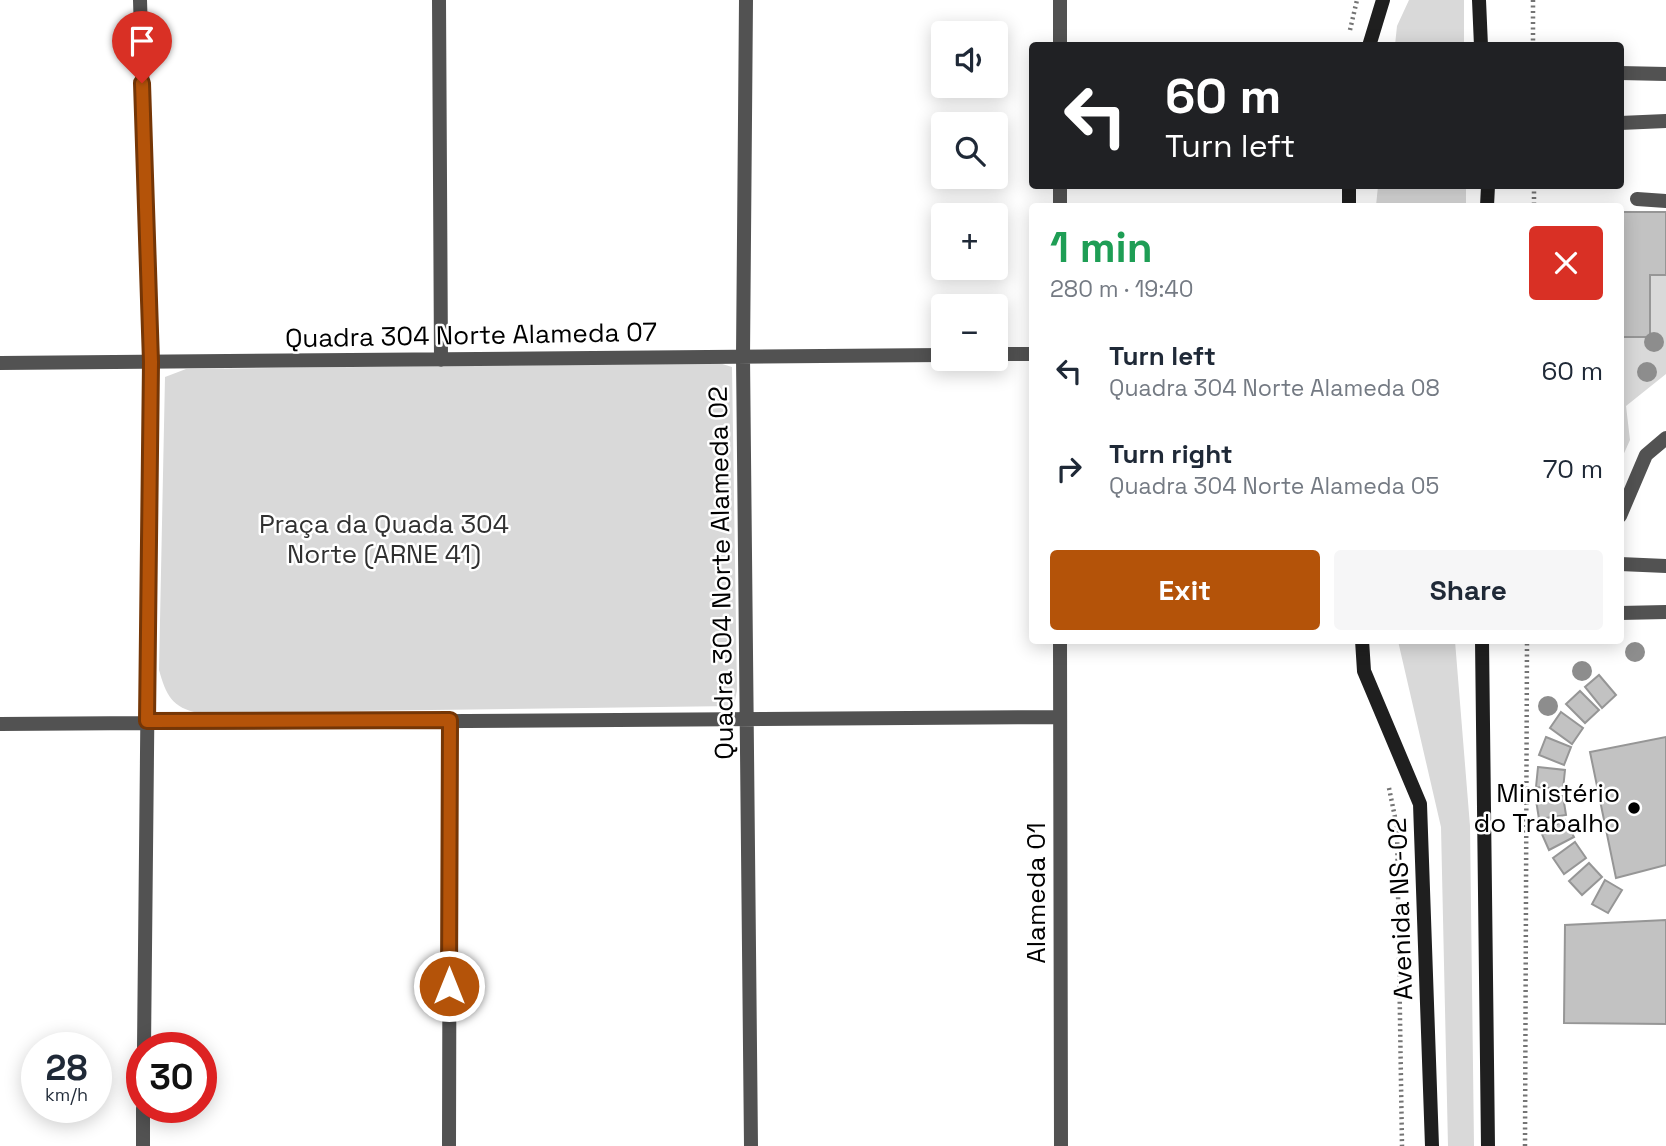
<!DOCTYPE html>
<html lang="en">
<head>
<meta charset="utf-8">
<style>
  :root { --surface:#fff; --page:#f6f6f7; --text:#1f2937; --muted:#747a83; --accent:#b45309 }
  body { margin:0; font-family:"Space Grotesk",sans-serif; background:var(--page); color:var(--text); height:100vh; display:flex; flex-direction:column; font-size:26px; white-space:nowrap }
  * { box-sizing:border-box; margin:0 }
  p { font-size:23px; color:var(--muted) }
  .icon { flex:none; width:38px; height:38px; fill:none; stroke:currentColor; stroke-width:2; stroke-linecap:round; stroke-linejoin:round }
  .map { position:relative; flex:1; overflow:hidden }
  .details { position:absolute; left:1029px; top:203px; width:595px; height:441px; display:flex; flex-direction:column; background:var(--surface); border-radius:7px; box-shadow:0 4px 18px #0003 }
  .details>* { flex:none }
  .hud { position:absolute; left:1029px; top:42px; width:595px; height:147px; border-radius:7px; box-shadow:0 4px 18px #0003; background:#202124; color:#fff; overflow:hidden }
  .controls { position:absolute; left:931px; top:21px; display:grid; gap:14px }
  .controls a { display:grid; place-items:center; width:77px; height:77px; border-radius:7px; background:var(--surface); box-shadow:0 4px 18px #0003; font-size:35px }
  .speed { position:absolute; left:21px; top:1032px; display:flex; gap:14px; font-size:35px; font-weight:700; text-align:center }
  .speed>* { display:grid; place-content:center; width:91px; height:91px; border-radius:50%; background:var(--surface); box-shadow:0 4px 18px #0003; line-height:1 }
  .speed small { font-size:18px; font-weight:400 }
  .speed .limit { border:10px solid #d22; background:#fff; color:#111 }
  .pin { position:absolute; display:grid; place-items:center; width:60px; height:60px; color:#fff; margin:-72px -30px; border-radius:50% 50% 50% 0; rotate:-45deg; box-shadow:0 0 7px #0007 }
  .pin .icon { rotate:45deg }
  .me { position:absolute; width:77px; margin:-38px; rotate:0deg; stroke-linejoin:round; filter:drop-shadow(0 0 5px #0008) }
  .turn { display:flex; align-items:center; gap:24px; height:147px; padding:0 21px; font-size:32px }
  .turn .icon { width:91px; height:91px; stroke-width:2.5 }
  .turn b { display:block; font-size:49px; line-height:60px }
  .round { display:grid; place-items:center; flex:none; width:74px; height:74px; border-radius:7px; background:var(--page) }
  .headline { display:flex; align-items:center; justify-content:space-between; height:119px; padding:0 21px }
  h1 { font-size:42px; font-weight:700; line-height:52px; color:#1e9e55 }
  .primary-button { display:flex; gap:14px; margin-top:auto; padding:14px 21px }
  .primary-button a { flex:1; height:80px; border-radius:7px; background:var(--accent); color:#fff; font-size:28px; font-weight:700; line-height:80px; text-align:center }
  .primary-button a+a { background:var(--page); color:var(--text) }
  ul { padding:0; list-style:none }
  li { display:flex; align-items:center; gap:21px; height:98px; padding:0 21px }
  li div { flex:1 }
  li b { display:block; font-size:26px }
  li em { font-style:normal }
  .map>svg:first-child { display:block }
  .green { fill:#d9d9d9 }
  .building { fill:#c2c2c2; stroke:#969696; stroke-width:2 }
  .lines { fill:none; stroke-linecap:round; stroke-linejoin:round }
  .path { stroke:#747474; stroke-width:4.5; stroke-dasharray:2 3.5; stroke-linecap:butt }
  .lane { stroke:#525252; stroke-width:14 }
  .street { stroke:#525252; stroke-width:14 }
  .secondary { stroke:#1f1f1f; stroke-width:14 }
  .tree { fill:#8d8d8d }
  .route-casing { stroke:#753606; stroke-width:18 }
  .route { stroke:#b45309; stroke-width:12 }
  .poi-dot { fill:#000; stroke:#fff; stroke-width:2.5 }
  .labels { text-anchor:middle; stroke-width:5; stroke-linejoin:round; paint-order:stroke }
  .street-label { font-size:26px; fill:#000; stroke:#fff }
  .park-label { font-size:26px; fill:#303030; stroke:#fff }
  .poi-label { font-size:26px; fill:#000; stroke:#fff; text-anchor:end }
</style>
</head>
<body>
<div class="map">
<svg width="1666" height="1146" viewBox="0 0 1666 1146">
  <rect width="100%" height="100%" fill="#fff"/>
  <path class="green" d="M1409 0H1464V45H1395L1397 26Z
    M1378 186H1466V206H1376Z
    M1620 212H1666V374L1626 406 1630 440 1621 460Z
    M719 363 732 367 737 690 734 706 199 713C172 708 166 695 159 670L165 377 186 369Z
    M1398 641H1455L1470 826 1474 1146H1448L1441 827Z"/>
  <path class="building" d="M1620 212H1666V275H1650V337H1620Z
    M1599 675 1616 695 1602 708 1585 687Z
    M1580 691 1599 710 1585 723 1566 704Z
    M1561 712 1583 728 1572 744 1550 728Z
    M1546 737 1571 747 1564 765 1539 755Z
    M1666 737V865L1616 878 1590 752Z
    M1538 767 1565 770 1563 789 1536 787Z
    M1563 796 1566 815 1539 819 1536 800Z
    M1565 820 1574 837 1549 850 1541 832Z
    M1575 842 1586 858 1564 874 1553 858Z
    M1589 863 1602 877 1582 895 1569 881Z
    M1605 880 1622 890 1608 913 1592 904Z
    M1666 920V1024L1564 1023 1565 925Z"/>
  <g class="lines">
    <path class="path" d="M1533 0V46
      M1350 30 1357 0
      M1534 186V206
      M1389 788 1397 827 1402 1146
      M1525 1146 1527 640"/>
    <path class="lane" d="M1637 199 1666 201
      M1620 516 1646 455 1666 438"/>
    <path class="street" d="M140 0 151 362 144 1048
      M439 0 441 360
      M746 0 743 357 751 1146
      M1060 46V0
      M1620 73 1666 74
      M1620 123 1666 121
      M1060 206V186
      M996 354H1032
      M0 363 943 355
      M1620 564 1666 566
      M1620 613 1666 612
      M1060 640 1061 1146
      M0 724 1060 717
      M143 1146V1108
      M449 1146 450 720"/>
    <path class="secondary" d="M1479 0 1481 46
      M1369 46 1383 0
      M1349 186V206
      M1487 206 1488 186
      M1362 640 1364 671 1420 804 1432 1146
      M1482 640 1488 1146"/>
  </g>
  <g class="tree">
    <circle cx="1654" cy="342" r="10"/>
    <circle cx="1647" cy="372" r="10"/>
    <circle cx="1635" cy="652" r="10"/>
    <circle cx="1582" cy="671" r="10"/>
    <circle cx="1548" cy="706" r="10"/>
  </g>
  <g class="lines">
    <g class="route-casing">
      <path id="route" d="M142 83 151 362 147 721 450 720 449 986"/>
    </g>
    <use href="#route" class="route"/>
  </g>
  <circle class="poi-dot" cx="1634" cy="808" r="7"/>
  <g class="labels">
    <g class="street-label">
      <text transform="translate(471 335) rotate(-1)" y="9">Quadra 304 Norte Alameda 07</text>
      <text transform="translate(721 573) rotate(-91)" y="9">Quadra 304 Norte Alameda 02</text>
      <text transform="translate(1036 893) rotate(-90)" y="9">Alameda 01</text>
      <text transform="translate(1400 909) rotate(-92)" y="9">Avenida NS-02</text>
    </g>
    <g class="park-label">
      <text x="384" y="533">Praça da Quada 304<tspan x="384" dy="30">Norte (ARNE 41)</tspan></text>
    </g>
    <g class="poi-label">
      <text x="1620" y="802">Ministério<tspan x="1620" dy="30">do Trabalho</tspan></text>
    </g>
  </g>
</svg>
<div class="controls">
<a><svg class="icon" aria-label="sound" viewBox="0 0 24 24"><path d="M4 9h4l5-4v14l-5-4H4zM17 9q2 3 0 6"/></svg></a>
<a><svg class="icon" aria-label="search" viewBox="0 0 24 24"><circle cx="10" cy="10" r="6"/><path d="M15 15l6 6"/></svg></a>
<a>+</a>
<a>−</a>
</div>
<div class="speed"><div>28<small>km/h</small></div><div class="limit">30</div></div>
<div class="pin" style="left:142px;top:83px;background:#d93025"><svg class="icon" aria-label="arrive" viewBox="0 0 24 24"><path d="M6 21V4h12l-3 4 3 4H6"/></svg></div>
<svg class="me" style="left:449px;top:986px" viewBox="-20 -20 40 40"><circle r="17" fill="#b45309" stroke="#fff" stroke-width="3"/><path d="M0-11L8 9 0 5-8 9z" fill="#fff"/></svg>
<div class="hud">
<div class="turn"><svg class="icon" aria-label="left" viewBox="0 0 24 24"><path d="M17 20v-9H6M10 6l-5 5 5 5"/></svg><div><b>60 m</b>Turn left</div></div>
</div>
<section class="details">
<div class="headline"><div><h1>1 min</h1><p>280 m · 19:40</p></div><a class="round" style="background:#d93025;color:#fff"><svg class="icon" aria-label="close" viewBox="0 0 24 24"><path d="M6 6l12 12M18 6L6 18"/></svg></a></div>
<ul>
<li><svg class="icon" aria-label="left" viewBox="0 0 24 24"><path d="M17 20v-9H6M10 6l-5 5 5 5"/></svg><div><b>Turn left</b><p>Quadra 304 Norte Alameda 08</p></div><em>60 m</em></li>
<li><svg class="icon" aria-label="right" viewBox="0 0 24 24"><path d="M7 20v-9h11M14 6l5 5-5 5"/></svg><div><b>Turn right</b><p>Quadra 304 Norte Alameda 05</p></div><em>70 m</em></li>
</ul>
<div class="primary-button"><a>Exit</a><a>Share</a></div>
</section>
</div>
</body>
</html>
